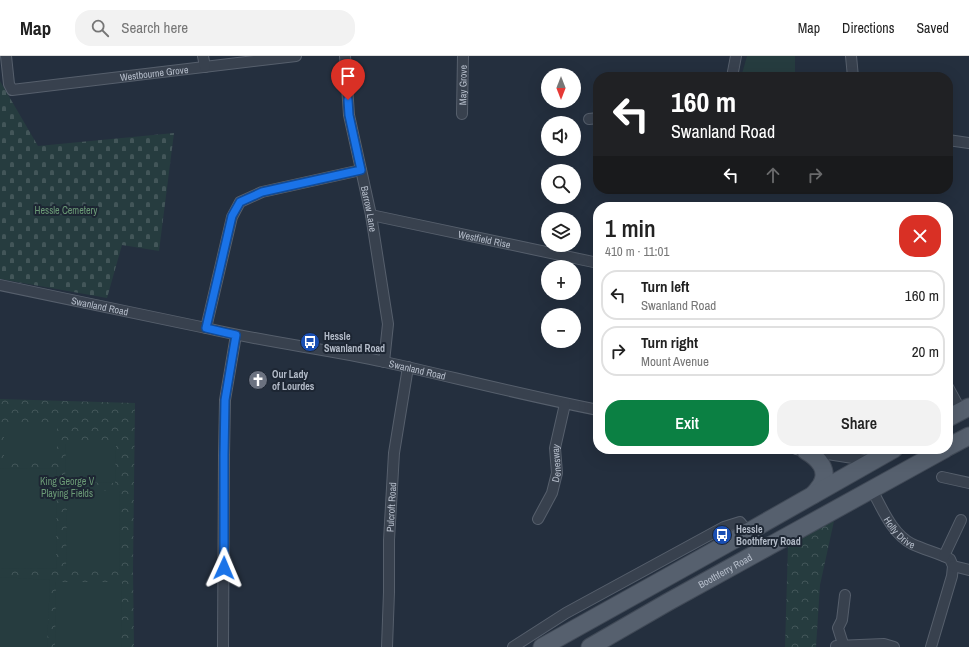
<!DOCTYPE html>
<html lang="en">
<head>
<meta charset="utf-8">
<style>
  :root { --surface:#fff; --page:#f2f2f2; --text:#222; --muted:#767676; --line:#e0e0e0; --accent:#0b8043 }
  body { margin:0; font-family:"Archivo Narrow",sans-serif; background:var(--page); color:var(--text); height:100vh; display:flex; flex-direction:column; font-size:15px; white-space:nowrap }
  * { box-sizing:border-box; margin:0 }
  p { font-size:13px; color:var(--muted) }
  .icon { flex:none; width:22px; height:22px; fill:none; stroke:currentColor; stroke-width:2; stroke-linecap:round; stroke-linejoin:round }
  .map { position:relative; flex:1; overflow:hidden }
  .sheet { position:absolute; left:593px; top:146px; width:360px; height:252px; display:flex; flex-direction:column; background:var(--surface); border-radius:16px; box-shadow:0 4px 16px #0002 }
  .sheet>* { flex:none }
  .banner { position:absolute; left:593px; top:16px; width:360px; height:122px; border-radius:16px; box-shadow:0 4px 16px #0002; background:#202124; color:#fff; overflow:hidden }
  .needle { width:26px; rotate:180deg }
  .buttons { position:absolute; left:541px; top:12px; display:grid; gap:8px }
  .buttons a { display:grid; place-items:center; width:40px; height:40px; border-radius:50%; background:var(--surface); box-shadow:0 4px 16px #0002; font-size:20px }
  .pin { position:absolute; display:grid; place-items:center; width:34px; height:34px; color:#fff; margin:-41px -17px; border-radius:50% 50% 50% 0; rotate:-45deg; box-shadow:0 0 4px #0007 }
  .pin .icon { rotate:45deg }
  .me { position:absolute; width:44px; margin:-22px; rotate:1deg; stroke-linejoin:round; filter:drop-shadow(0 0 3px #0008) }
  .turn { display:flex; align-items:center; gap:14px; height:84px; padding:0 12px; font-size:18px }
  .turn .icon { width:52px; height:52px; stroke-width:2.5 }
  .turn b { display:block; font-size:28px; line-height:34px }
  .lanes { display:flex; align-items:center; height:38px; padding:0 12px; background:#0003; justify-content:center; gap:20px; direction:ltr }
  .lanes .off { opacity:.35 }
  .round { display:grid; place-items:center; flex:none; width:42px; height:42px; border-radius:16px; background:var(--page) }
  .summary { display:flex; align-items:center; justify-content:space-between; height:68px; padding:0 12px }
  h1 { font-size:24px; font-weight:600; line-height:30px }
  .cta { display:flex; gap:8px; margin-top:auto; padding:8px 12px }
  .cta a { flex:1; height:46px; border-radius:16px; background:var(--accent); color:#fff; font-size:16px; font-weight:600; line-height:46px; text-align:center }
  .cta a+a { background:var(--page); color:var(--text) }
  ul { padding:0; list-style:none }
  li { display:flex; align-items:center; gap:12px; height:50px; margin:0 8px 6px; padding:0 4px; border:2px solid var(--line); border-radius:16px }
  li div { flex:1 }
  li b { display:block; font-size:15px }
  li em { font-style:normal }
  header { display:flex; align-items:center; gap:24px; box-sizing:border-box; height:56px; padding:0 20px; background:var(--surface); border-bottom:1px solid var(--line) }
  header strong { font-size:19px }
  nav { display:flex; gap:22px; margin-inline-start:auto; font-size:14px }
  .search { width:280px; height:36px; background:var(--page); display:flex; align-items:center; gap:10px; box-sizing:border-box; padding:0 14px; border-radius:16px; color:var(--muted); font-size:15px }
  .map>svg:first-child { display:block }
  .forest { fill:url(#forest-crowns) }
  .cemetery { fill:url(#cemetery-stones) }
  .garden { fill:#263c3f }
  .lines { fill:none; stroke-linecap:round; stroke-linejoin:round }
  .street-casing { stroke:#565f6c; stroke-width:12 }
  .primary-casing { stroke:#414a57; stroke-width:19 }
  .street { stroke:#38414e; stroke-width:10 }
  .primary { stroke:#56606e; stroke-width:17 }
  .route-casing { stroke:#114b97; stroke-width:10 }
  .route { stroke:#1a73e8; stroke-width:7 }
  .labels { text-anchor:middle; stroke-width:4; stroke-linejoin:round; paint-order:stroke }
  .street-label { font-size:10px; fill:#b4bcc9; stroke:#1d2633 }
  .park-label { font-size:10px; fill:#6b9a76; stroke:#1d2633 }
  .poi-label { font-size:10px; font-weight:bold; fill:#b4bcc9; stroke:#1d2633; text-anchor:start }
</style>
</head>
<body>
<header>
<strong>Map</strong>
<div class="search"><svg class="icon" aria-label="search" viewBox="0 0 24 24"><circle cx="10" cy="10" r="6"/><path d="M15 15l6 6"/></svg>Search here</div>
<nav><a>Map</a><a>Directions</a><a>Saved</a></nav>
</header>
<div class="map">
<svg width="969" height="591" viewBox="0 0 969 591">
  <defs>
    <pattern id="forest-crowns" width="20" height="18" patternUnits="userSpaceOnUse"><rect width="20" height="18" fill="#263c3f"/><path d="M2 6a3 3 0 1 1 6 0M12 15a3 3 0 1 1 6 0" fill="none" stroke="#435659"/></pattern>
    <pattern id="cemetery-stones" width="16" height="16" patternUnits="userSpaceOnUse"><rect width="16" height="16" fill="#263c3f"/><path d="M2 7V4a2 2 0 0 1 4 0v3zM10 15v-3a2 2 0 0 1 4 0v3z" fill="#435659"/></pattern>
  </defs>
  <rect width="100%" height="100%" fill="#242f3e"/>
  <path class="forest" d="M0 343 135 347 133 514 134 591H0Z
    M834 465 820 529 816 591H785L788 488Z"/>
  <path class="cemetery" d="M0 25 38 90 174 77 159 195 122 189 107 242 0 223Z"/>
  <path class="garden" d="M747 0H795V21H741Z
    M4 368H57V407H4Z
    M66 388H116L115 427 65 426Z
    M0 412 57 413 56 513 0 512Z
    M67 435H120L119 515H66Z
    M0 521 50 524 47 591H0Z
    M56 526H122L121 591H55Z"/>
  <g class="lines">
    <g class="street-casing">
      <g id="street">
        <path id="s1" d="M6 0 9 28 12 34 296 0"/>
        <path d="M203 0 205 11"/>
        <path id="s2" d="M345 0 349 59 371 159 388 268 384 306"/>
        <path d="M851 0 853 21"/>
        <path d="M732 21 736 0"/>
        <path id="s3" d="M462 58 463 0"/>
        <path d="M589 63 598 62"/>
        <path d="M948 84 969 87"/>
        <path id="s4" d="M371 159 598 207"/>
        <path id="s5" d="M0 229 206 272C265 286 326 293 385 306 456 322 527 340 598 354"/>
        <path d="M206 272 232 161 240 146 262 136 361 114"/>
        <path d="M948 331 961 355"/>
        <path d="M796 393 872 405"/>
        <path d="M942 421 969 427"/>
        <path id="s6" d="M872 434C882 452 892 478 912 488 925 494 938 497 950 503L953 510 952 520 931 591"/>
        <path id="s7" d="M538 463 552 437 557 417 555 392 565 348"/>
        <path d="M944 500 961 464"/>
        <path d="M953 510 969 514"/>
        <path d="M836 590 884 588 894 591"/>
        <path d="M223 591 224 399 225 344 236 279"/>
        <path id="s8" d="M387 591 389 536V484L394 397 408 311"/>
        <path d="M513 591 566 557 724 471 740 466 748 476"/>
        <path d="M844 591 838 572 842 564 845 539"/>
      </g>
    </g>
    <g class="primary-casing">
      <g id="primary">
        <path d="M948 362 969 351"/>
        <path d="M948 391 969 380"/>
        <path d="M806 395C818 402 830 414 821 429 819 432 816 436 813 439"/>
        <path d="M542 591 748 476 894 393"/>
        <path id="s9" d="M590 591 668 546 945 393"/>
      </g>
    </g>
    <use href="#street" class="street"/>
    <use href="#primary" class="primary"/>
  </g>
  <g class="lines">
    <g class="route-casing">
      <path id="route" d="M224 512V399L225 344 236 279 206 272 232 160 240 146 262 136 361 114 349 59 348 44"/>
    </g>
    <use href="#route" class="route"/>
  </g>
  <defs>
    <g id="bus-disc" transform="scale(1)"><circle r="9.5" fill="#1a4fb4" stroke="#1d2633"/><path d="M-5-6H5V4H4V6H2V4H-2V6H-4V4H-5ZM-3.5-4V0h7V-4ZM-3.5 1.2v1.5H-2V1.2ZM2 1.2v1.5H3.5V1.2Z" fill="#fff"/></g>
    <g id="church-disc" transform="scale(1)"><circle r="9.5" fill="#6b7280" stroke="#1d2633"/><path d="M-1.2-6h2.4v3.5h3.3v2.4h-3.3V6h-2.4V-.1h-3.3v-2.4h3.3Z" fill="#fff"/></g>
  </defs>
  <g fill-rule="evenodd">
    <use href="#bus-disc" x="310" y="286"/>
    <use href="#church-disc" x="258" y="324"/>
    <use href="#bus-disc" x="722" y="479"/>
  </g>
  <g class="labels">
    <g class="street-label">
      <text dy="4" stroke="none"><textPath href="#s1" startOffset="178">Westbourne Grove</textPath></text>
      <text dy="4" stroke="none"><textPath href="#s3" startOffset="29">May Grove</textPath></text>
      <text dy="4" stroke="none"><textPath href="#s2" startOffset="155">Barrow Lane</textPath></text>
      <text dy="4" stroke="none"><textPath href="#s4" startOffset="116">Westfield Rise</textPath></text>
      <text dy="4" stroke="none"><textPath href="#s5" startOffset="102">Swanland Road</textPath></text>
      <text dy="4" stroke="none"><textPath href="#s5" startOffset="426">Swanland Road</textPath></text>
      <text dy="4" stroke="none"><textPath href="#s7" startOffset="60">Denesway</textPath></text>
      <text dy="4" stroke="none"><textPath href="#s8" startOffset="140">Pulcroft Road</textPath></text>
      <text dy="4" stroke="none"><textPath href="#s6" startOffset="51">Holly Drive</textPath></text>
      <text dy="4" stroke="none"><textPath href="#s9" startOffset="155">Boothferry Road</textPath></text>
    </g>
    <g class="park-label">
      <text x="66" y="158">Hessle Cemetery</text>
      <text x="67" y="429">King George V<tspan x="67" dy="12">Playing Fields</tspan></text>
    </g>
    <g class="poi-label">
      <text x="324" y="284">Hessle<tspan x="324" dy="12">Swanland Road</tspan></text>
      <text x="272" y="322">Our Lady<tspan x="272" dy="12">of Lourdes</tspan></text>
      <text x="736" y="477">Hessle<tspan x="736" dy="12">Boothferry Road</tspan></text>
    </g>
  </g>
</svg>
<div class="buttons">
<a><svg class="needle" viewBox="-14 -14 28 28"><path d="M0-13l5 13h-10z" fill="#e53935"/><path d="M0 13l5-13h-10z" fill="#767676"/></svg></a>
<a><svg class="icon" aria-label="sound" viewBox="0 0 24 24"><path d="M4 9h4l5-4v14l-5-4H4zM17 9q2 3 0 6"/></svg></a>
<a><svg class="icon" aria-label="search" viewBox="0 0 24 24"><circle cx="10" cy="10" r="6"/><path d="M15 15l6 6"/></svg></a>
<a><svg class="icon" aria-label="layers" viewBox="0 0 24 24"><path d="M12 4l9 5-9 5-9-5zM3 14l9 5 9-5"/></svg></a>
<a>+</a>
<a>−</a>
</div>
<div class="pin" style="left:348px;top:44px;background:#d93025"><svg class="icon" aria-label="arrive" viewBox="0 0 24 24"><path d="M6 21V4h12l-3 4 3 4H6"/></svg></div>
<svg class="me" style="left:224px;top:512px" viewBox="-20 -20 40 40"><path d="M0-17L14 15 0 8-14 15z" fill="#1a73e8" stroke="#fff" stroke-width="4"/></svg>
<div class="banner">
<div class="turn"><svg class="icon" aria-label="left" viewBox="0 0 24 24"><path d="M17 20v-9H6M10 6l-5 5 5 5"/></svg><div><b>160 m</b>Swanland Road</div></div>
<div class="lanes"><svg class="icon" aria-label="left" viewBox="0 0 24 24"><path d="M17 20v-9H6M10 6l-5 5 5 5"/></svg><svg class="icon off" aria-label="ahead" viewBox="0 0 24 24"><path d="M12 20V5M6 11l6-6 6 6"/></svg><svg class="icon off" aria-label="right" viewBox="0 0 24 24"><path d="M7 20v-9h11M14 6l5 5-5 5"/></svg></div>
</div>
<section class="sheet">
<div class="summary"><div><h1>1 min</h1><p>410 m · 11:01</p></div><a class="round" style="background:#d93025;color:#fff"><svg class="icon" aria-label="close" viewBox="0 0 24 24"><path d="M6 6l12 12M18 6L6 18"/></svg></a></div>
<ul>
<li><svg class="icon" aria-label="left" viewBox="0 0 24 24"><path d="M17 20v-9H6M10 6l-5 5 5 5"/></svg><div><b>Turn left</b><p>Swanland Road</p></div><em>160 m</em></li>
<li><svg class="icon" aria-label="right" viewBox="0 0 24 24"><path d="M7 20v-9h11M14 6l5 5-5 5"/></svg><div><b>Turn right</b><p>Mount Avenue</p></div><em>20 m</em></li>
</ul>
<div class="cta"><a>Exit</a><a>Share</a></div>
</section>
</div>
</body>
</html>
